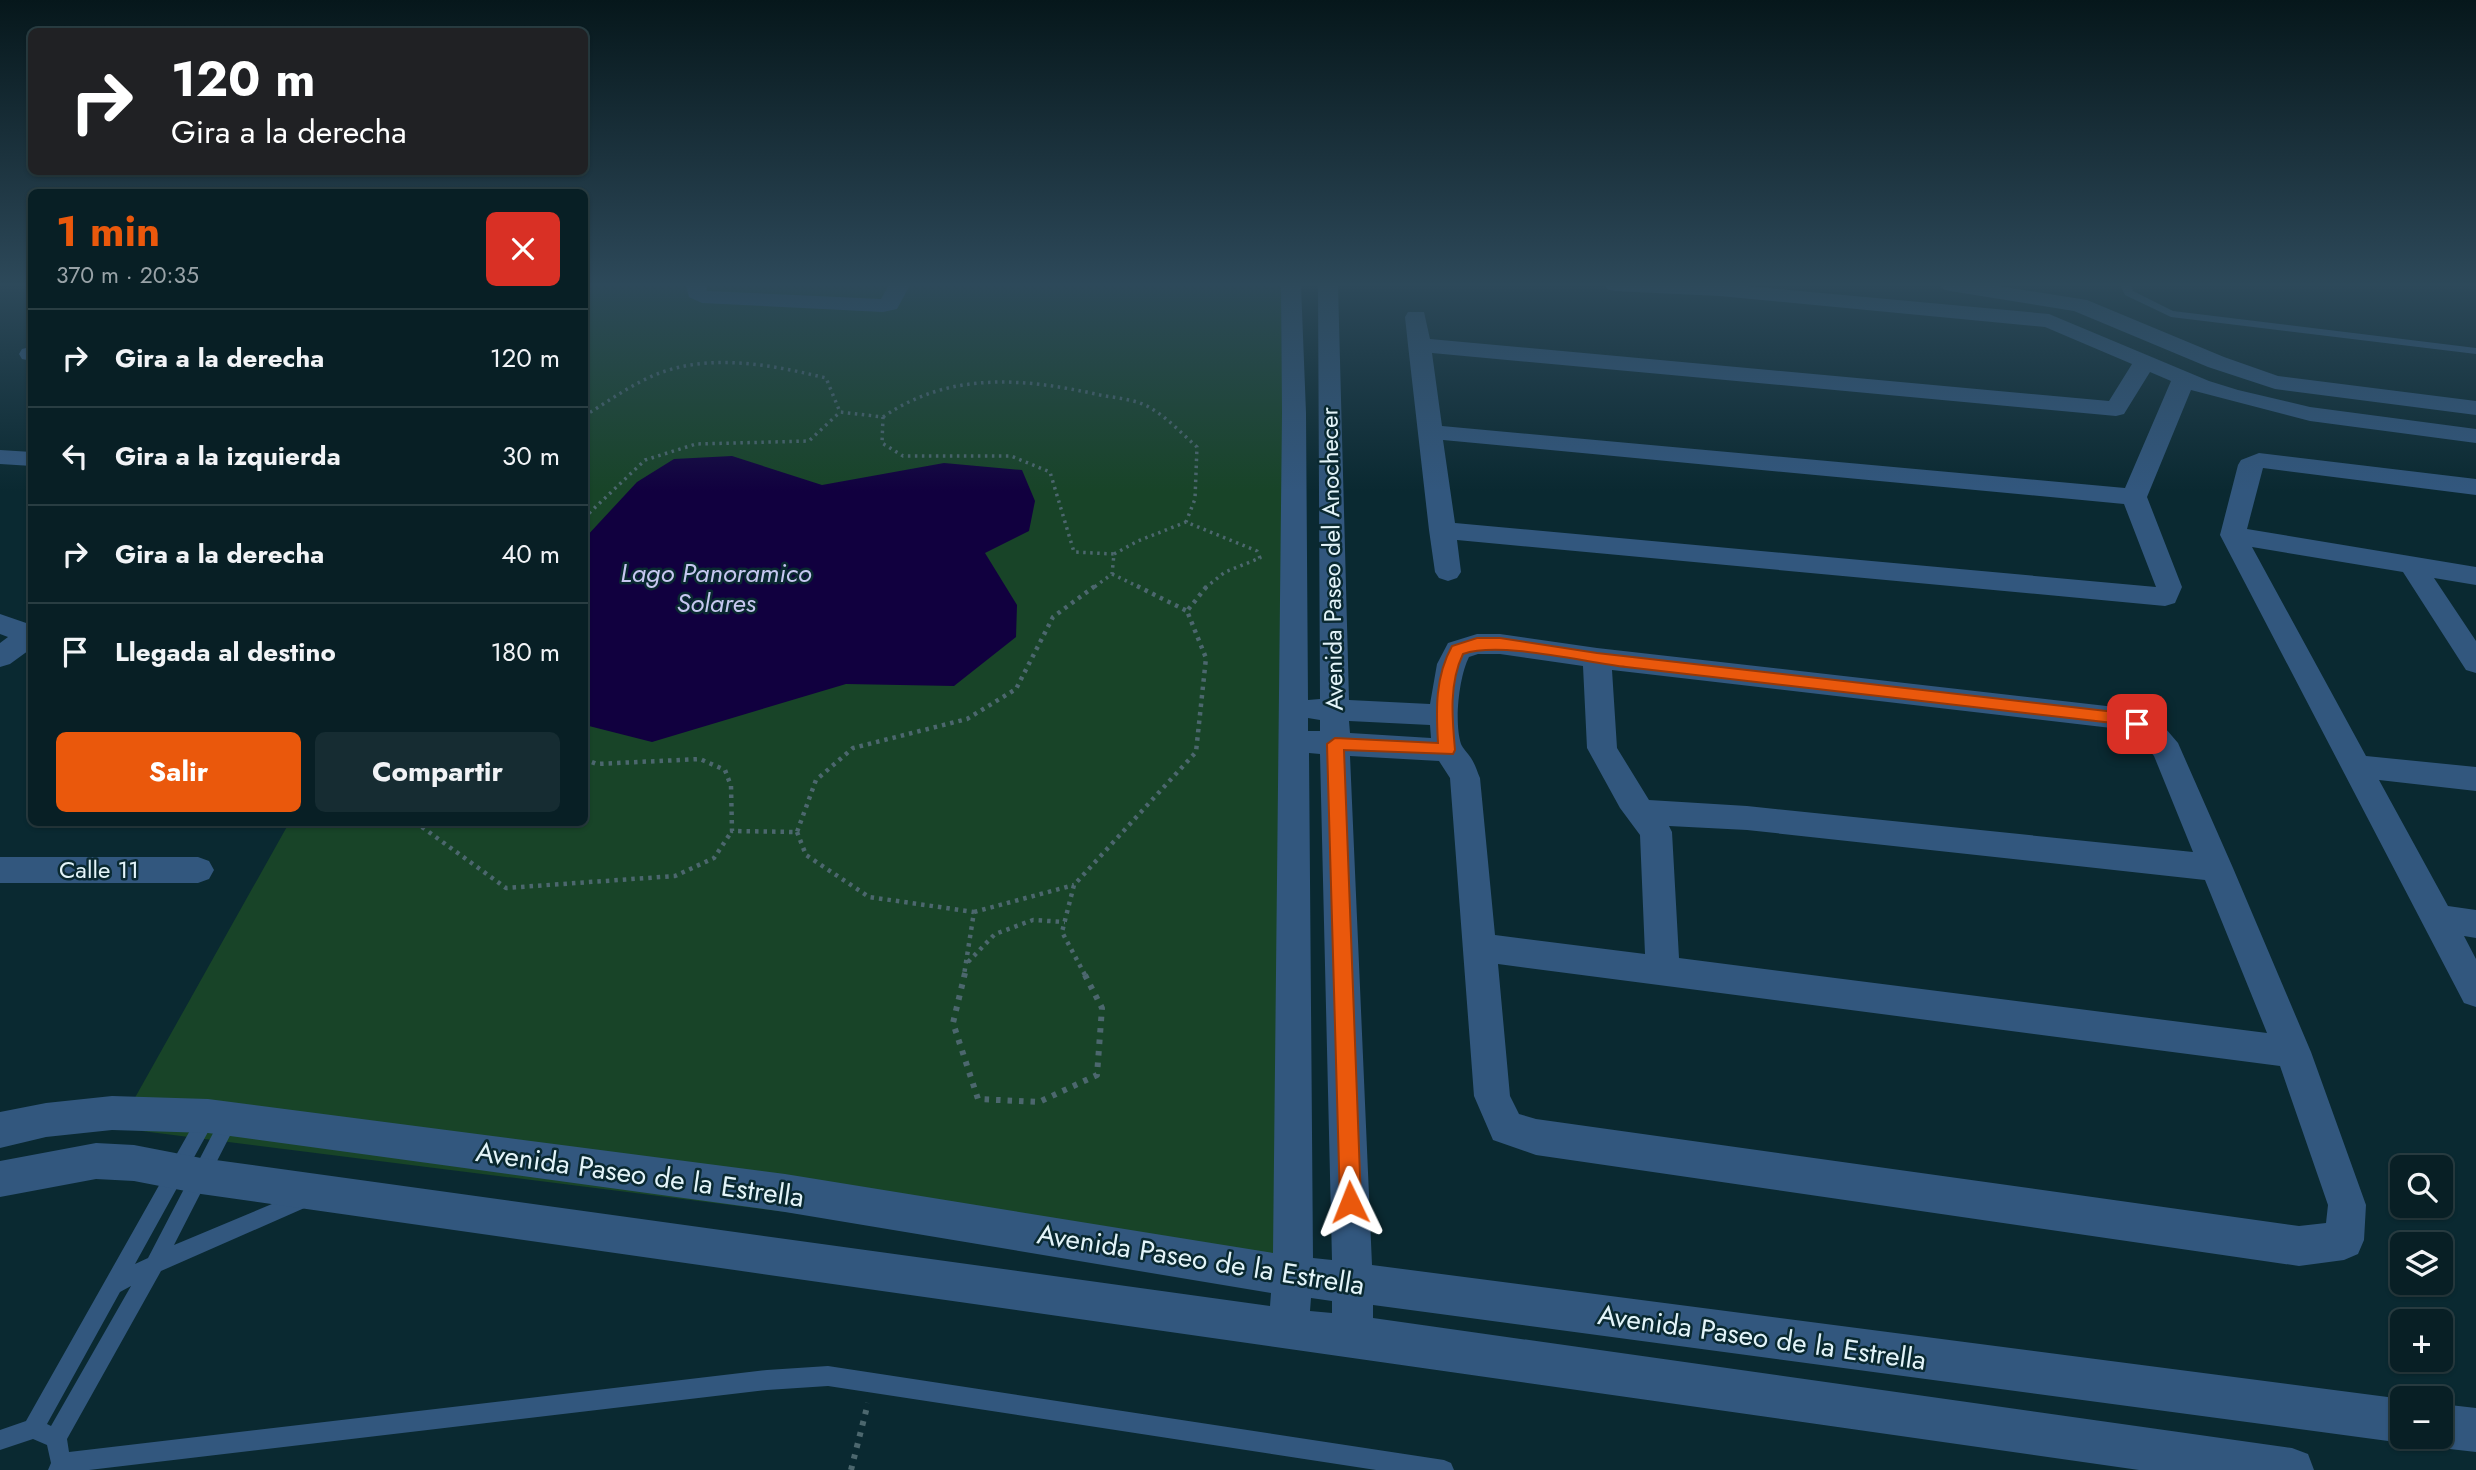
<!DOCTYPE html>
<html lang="es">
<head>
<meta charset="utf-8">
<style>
  :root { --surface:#081f25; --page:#162c32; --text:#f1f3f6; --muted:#98a2a7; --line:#293d42; --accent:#ea580c }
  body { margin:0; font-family:Jost,sans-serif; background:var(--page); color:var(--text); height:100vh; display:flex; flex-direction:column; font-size:26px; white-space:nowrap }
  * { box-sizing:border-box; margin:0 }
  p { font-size:23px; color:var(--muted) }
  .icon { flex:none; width:38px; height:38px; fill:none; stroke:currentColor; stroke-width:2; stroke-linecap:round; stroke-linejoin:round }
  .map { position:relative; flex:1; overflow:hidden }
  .sheet { position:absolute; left:28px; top:189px; width:560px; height:637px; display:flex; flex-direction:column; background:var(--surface); border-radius:10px; box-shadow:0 2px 5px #0004,0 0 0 2px var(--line) }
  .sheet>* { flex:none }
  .banner { position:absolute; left:28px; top:28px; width:560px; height:147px; border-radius:10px; box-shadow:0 2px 5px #0004,0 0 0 2px var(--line); background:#202124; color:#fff; overflow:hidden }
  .fabs { position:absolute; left:2390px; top:1155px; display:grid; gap:14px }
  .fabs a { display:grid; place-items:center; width:63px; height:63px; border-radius:10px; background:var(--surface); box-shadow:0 2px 5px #0004,0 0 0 2px var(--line); font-size:35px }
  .pin { position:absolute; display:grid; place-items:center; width:60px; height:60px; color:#fff; margin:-30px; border-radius:14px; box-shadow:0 4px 10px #0006 }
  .me { position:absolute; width:77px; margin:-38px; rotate:358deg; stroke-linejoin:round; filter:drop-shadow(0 0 5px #0008) }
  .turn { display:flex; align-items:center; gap:24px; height:147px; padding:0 28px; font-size:32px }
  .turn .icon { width:91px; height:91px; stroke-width:2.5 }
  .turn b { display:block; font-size:49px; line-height:60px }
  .round { display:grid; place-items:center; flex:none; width:74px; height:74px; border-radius:10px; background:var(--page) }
  .head { display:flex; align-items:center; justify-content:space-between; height:119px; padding:0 28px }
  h1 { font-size:42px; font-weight:700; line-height:52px; color:var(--accent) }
  .primary-button { display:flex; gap:14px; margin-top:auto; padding:14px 28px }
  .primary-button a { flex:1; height:80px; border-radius:10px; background:var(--accent); color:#fff; font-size:28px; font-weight:700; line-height:80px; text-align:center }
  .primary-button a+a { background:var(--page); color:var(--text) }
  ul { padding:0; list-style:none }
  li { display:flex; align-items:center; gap:21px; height:98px; padding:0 28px; border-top:2px solid var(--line) }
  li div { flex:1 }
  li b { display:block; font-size:26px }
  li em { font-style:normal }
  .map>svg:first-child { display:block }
  .green { fill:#184428 }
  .water { fill:#11003f }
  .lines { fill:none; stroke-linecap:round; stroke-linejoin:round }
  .path-far2 { stroke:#4c676e; stroke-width:3.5; stroke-dasharray:2.5 4.5; stroke-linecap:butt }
  .path-far1 { stroke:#4c676e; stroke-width:4.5; stroke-dasharray:3.5 5; stroke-linecap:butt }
  .path { stroke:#4c676e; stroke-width:6; stroke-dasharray:4.5 7; stroke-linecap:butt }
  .lane { fill:#32577e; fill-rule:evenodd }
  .street { fill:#32577e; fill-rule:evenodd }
  .route { fill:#ea580c; stroke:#983908; stroke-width:2 }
  .labels { text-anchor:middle; stroke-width:5; stroke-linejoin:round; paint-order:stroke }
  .street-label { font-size:24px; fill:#e3f4f9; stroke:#0a2931 }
  .water-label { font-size:26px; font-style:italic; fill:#c6c7f0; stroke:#0a2931 }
  .near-street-label { font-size:28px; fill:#e3f4f9; stroke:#0a2931 }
</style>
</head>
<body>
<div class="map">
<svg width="2476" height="1470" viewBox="0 0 2476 1470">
  <rect width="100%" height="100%" fill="#0a2931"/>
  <path class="green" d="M585 285H1281L1293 1276 118 1128 289 823 584 822Z"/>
  <path class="water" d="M732 456 822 485 944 463 1022 470 1035 501 1029 531 985 553 1017 605 1016 637 954 686 846 684 652 742 585 725V538L637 482 674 459Z"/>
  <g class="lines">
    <path class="path-far2" d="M584 416C606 403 626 388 650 377 705 352 769 364 826 378L840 412
      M883 417C950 371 1024 378 1100 395 1116 398 1133 399 1147 406 1166 416 1181 433 1197 447L1195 499 1186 522 1257 551 1260 558 1225 572 1205 588
      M584 518 645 460 696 444 809 441 840 412 883 417 882 443 903 456H1011L1050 472 1074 552 1114 554 1112 574 1093 588
      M1114 554 1138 541 1186 522
      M1112 574 1141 588"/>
    <path class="path-far1" d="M1137 586 1187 611
      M584 759 597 764 700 759 725 770 731 786 732 831 797 832 816 780 853 748 967 719 1016 689 1053 617 1095 586
      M415 822 506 888 675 876 714 858 732 831
      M797 832 806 855 869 897 974 912 964 975
      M974 912 1074 885
      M968 962 995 934 1033 920 1065 922
      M1085 975 1062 932 1074 885 1196 752 1206 658 1187 611 1207 586"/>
    <path class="path" d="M965 973 953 1023 978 1099 1039 1102 1097 1075 1102 1008 1084 973
      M851 1470 868 1403"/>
    <path class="lane" d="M2120 285H2130L2133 291 2173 311 2476 348V354L2171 317 2125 295Z
      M207 1109 213 1111 216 1117 213 1123 135 1264 148 1258 223 1114 229 1112 235 1114 238 1120 174 1245 303 1191 309 1194 312 1200 309 1206 161 1271 67 1439 69 1452 767 1370 828 1366 1444 1460 1451 1463 1454 1470H1376L828 1386 767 1390 89 1470H48L51 1463 47 1445 33 1439 0 1450V1430L26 1421 201 1111ZM131 1286 51 1426 47 1424 120 1292Z"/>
    <path class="street" d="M686 285H706L707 291 881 299 889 285H910L897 309 883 312 702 303 689 297Z
      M1281 285H1301L1306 413 1308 700 1320 699 1318 285H1338L1349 700 1430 704 1437 664 1448 643 1477 634H1500L1597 648 2124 708 2160 722 2178 743 2233 868 2311 1052 2366 1205 2364 1240 2358 1254 2344 1260 2299 1266 1536 1155 1493 1140 1474 1096 1450 778 1439 761 1350 756 1372 1265 2403 1399V1437H2417L2403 1443 1373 1305V1318L2292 1448 2308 1454 2314 1470H2139L201 1194 134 1181 96 1179 0 1197V1161L96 1143 134 1145 201 1158 1270 1306 1271 1293 785 1212 208 1133 112 1130 46 1137 0 1148V1112L46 1103 112 1096 208 1099 785 1174 1273 1253 1282 413ZM1478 654H1500L1583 666 1587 748 1620 808 1640 835 1645 954 1495 935 1480 778C1477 771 1475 764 1471 758 1468 753 1463 749 1461 744 1454 722 1459 677 1469 657ZM1612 670 2120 729 2140 738 2154 756 2193 852 1747 806 1649 800 1617 748ZM1308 718 1320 720V731H1308ZM1349 721 1430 725 1431 738 1350 733ZM1309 753 1320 754 1332 1260 1313 1258ZM1669 826 1747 830 2205 880 2267 1033 1679 958 1672 832ZM1498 964 2280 1066 2328 1205 2326 1223 2299 1226 1536 1119 1519 1114 1510 1096ZM1311 1298 1332 1301V1313L1310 1311Z
      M1604 285H1736L2049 314 2209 381 2238 390 2310 407 2476 429V443L2310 421 2191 390 2147 497 2182 587 2175 603 2165 606 1457 540 1461 572 1457 578 1448 581 1439 578 1435 572 1429 530 1408 345 1405 317 1408 312H1424L1430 339 2109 401 2132 364 2045 327 1720 296 1614 291 1607 289ZM1432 353 2116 416 2124 414 2150 372 2171 381 2125 488 1442 426ZM1443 440 2124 504 2156 587 1455 523Z
      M1940 285H1992L2087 300 2224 357 2278 376 2476 401V415L2275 389 2208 367 2074 311 1950 291 1943 289Z
      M30 347 32 361 22 359 19 354 22 349Z
      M0 450 32 452V466L0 464Z
      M2259 453 2476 479V495L2263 468 2247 529 2476 567V585L2434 578 2476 641V673L2466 670 2403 572 2252 547 2366 756 2476 767V791L2379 780 2448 906 2476 910V938L2464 936 2476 959V1007L2464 1003 2220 535 2238 465 2241 460Z
      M0 614 32 625V648L10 664 0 667V643L8 637 0 634Z
      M0 857H198L209 861 214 870 209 879 198 883H0Z
      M2441 1404 2476 1408V1452L2441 1448 2426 1441 2424 1437H2441Z"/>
  </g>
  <linearGradient id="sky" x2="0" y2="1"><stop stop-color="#06171b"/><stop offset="0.58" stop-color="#2d495a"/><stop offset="1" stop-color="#2d495a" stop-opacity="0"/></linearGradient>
  <rect width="2476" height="491" fill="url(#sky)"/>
  <path class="route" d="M1477 638H1500L1597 653 2124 713 2143 720 2145 724 2137 730 2122 724C1957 705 1791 686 1626 667 1583 662 1501 641 1463 654 1449 683 1452 717 1455 750L1453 754 1344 750 1361 1202 1357 1209 1350 1212 1343 1209 1340 1202 1327 744 1335 738 1438 743C1436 709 1435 677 1452 646Z"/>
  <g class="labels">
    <g class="street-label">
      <text transform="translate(1332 559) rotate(-91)" y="8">Avenida Paseo del Anochecer</text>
      <text x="99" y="878">Calle 11</text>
    </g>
    <g class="water-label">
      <text x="716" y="582">Lago Panoramico<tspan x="716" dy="30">Solares</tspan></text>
    </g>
    <g class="near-street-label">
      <text transform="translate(640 1174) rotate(8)" y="10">Avenida Paseo de la Estrella</text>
      <text transform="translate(1201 1259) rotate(9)" y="10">Avenida Paseo de la Estrella</text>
      <text transform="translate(1762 1337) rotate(8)" y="10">Avenida Paseo de la Estrella</text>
    </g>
  </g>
</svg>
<div class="fabs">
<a><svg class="icon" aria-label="search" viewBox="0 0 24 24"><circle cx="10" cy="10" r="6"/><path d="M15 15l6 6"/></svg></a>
<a><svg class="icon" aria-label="layers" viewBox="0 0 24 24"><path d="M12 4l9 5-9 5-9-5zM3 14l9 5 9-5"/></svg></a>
<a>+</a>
<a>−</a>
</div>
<div class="pin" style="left:2137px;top:724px;background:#d93025"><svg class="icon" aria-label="arrive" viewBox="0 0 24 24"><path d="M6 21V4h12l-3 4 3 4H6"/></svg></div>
<svg class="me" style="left:1350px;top:1202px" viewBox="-20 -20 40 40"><path d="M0-17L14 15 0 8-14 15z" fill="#ea580c" stroke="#fff" stroke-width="4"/></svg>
<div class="banner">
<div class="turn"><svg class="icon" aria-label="right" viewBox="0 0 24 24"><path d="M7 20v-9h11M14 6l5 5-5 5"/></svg><div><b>120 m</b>Gira a la derecha</div></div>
</div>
<section class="sheet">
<div class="head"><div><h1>1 min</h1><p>370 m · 20:35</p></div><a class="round" style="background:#d93025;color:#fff"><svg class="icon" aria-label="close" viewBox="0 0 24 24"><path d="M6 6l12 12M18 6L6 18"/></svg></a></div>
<ul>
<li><svg class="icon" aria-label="right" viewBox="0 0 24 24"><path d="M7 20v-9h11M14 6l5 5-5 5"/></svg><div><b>Gira a la derecha</b></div><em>120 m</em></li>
<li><svg class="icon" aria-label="left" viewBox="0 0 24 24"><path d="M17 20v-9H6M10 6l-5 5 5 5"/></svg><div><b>Gira a la izquierda</b></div><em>30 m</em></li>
<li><svg class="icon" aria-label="right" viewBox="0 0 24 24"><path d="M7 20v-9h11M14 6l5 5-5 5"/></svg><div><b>Gira a la derecha</b></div><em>40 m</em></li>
<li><svg class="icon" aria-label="arrive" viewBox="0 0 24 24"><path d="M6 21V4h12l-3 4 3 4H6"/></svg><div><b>Llegada al destino</b></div><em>180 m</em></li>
</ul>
<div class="primary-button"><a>Salir</a><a>Compartir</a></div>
</section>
</div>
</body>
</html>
